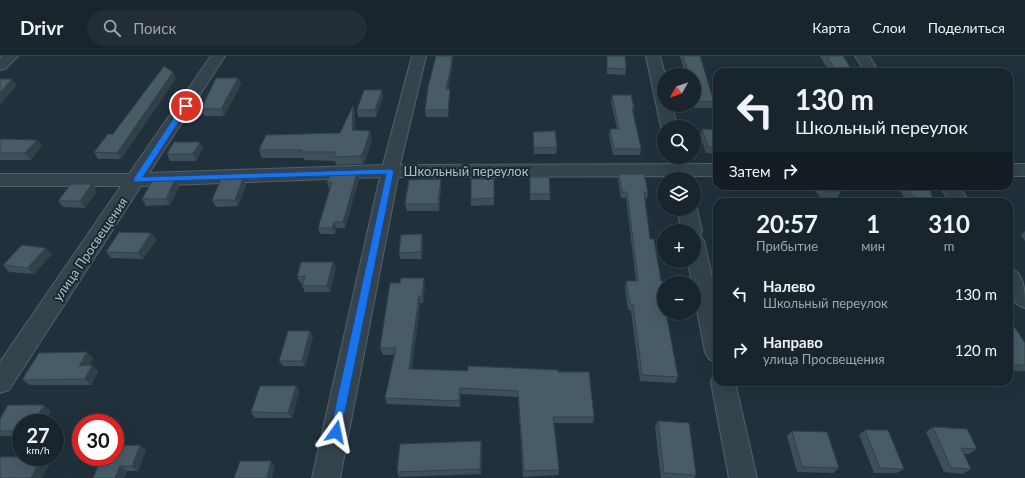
<!DOCTYPE html>
<html lang="ru">
<head>
<meta charset="utf-8">
<style>
  :root { --surface:#19252d; --page:#222d35; --text:#f1f3f6; --muted:#9fa5aa; --line:#374249 }
  body { margin:0; font-family:Lato,sans-serif; background:var(--page); color:var(--text); height:100vh; display:flex; flex-direction:column; font-size:15px; white-space:nowrap }
  * { box-sizing:border-box; margin:0 }
  p { font-size:13px; color:var(--muted) }
  .icon { flex:none; width:22px; height:22px; fill:none; stroke:currentColor; stroke-width:2; stroke-linecap:round; stroke-linejoin:round }
  .map { position:relative; flex:1; overflow:hidden }
  .sheet { position:absolute; left:713px; top:142px; width:300px; height:188px; display:flex; flex-direction:column; background:var(--surface); border-radius:12px; box-shadow:0 4px 16px #0002,0 0 0 1px var(--line) }
  .sheet>* { flex:none }
  .top-card { position:absolute; left:713px; top:12px; width:300px; height:122px; border-radius:12px; box-shadow:0 4px 16px #0002,0 0 0 1px var(--line); background:#19252d; color:var(--text); overflow:hidden }
  .needle { width:26px; rotate:230deg }
  .fabs { position:absolute; left:657px; top:12px; display:grid; gap:8px }
  .fabs a { display:grid; place-items:center; width:44px; height:44px; border-radius:50%; background:var(--surface); box-shadow:0 4px 16px #0002,0 0 0 1px var(--line); font-size:20px }
  .speed { position:absolute; left:12px; top:358px; display:flex; gap:8px; font-size:20px; font-weight:700; text-align:center }
  .speed>* { display:grid; place-content:center; width:52px; height:52px; border-radius:50%; background:var(--surface); box-shadow:0 4px 16px #0002,0 0 0 1px var(--line); line-height:1 }
  .speed small { font-size:10px; font-weight:400 }
  .speed .limit { border:6px solid #d22; background:#fff; color:#111 }
  .pin { position:absolute; display:grid; place-items:center; width:34px; height:34px; color:#fff; margin:-17px; border:2px solid #fff; border-radius:50%; box-shadow:0 1px 4px #0007 }
  .me { position:absolute; width:44px; margin:-22px; rotate:12deg; stroke-linejoin:round; filter:drop-shadow(0 0 3px #0008) }
  .turn { display:flex; align-items:center; gap:14px; height:84px; padding:0 16px; font-size:18px }
  .turn .icon { width:52px; height:52px; stroke-width:2.5 }
  .turn b { display:block; font-size:28px; line-height:34px }
  .then { display:flex; align-items:center; height:38px; padding:0 16px; background:#0003; gap:8px; font-size:15px }
  .eta { display:flex; justify-content:space-evenly; align-items:center; height:68px; text-align:center }
  .eta b { font-size:24px; font-weight:700; line-height:28px }
  ul { padding:0; list-style:none }
  li { display:flex; align-items:center; gap:12px; height:56px; padding:0 16px }
  li div { flex:1 }
  li b { display:block; font-size:15px }
  li em { font-style:normal }
  header { display:flex; align-items:center; gap:24px; box-sizing:border-box; height:56px; padding:0 20px; background:var(--surface); border-bottom:1px solid var(--line) }
  header strong { font-size:19px }
  nav { display:flex; gap:22px; margin-inline-start:auto; font-size:14px }
  .search { width:280px; height:36px; background:var(--page); display:flex; align-items:center; gap:10px; box-sizing:border-box; padding:0 14px; border-radius:22px; color:var(--muted); font-size:15px }
  .map>svg:first-child { display:block }
  .lines { fill:none; stroke-linecap:round; stroke-linejoin:round }
  .minor-casing { stroke:#52616a; stroke-width:2 }
  .minor { fill:#34434c; fill-rule:evenodd }
  .wall { fill:#3e4f59 }
  .shaded-wall { fill:#324048 }
  .building { fill:#485c67; stroke:#324048 }
  .route { fill:#1a73e8; stroke:#114b97 }
  .labels { text-anchor:middle; stroke-width:4; stroke-linejoin:round; paint-order:stroke }
  .street-label { font-size:13px; fill:#afbec8; stroke:#1a2830 }
</style>
</head>
<body>
<header>
<strong>Drivr</strong>
<div class="search"><svg class="icon" aria-label="search" viewBox="0 0 24 24"><circle cx="10" cy="10" r="6"/><path d="M15 15l6 6"/></svg>Поиск</div>
<nav><a>Карта</a><a>Слои</a><a>Поделиться</a></nav>
</header>
<div class="map">
<svg width="1025" height="422" viewBox="0 0 1025 422">
  <rect width="100%" height="100%" fill="#21313c"/>
  <g class="lines">
    <g class="minor-casing">
      <path id="minor" d="M2 0H18L5 13 0 14V2Z
        M211 0H225L149 117 383 109 412 0H426L400 109 717 108V120L398 121 340 422H312L380 121 141 130 9 334 0 337V306L121 130H0V118H129Z
        M646 0H660L665 19 664 49H672L677 71H664V75L661 71Z
        M855 0H869L879 16H865Z
        M1009 108H1025V120H1009Z
        M940 130H959L969 146H950Z
        M694 149 697 153 702 175 700 179 704 185 717 243V306L709 303 705 296 694 238V227H692L688 205H694V175H682L677 153H694Z
        M1009 211C1025 217 1025 235 1025 252 1006 246 1009 227 1009 211Z
        M717 317V326H735L757 422H729L711 326 714 318Z"/>
    </g>
    <use href="#minor" class="minor"/>
  </g>
  <path class="wall" d="M436 0H454L452 8V12L448 33H450V39L448 61H426L425 54Z
    M607 0H625L626 13 625 19 607 18Z
    M680 0H700L714 46 712 52H695L694 48V19H685Z
    M820 0H843L853 16H827L828 14Z
    M173 16 176 22 121 103H98L94 96 113 78Z
    M238 22 241 28 224 60H204L201 53Z
    M382 34 383 41 376 61H358L357 54Z
    M612 39 634 52 633 58 641 93 640 99H613L609 79 610 73H617L611 45Z
    M353 50 355 58 354 74 370 75 372 83 365 105H364L363 108 336 109 335 105 304 104V102H262L259 94 340 77Z
    M702 73 717 74V98L706 97 700 80Z
    M533 76 557 91 556 98H534Z
    M0 83 37 84 42 90 31 104H0Z
    M200 86 203 92 196 105H170L167 98Z
    M357 117 359 123 345 172H337L335 178H320L318 172 330 133H329L327 126Z
    M619 118 648 136 647 142H645L650 183 664 257 678 321 675 327 640 325 631 255 628 254 625 231 626 225H636L626 142H621L618 124Z
    M530 121 550 138V144H530Z
    M243 123 246 129 238 150 216 151 212 144Z
    M494 123V149L471 150V143Z
    M175 124 179 131 170 149 146 150 142 143Z
    M441 130 439 155H407L405 148Z
    M812 130H837L841 135 837 142 821 143Z
    M897 130H927L932 138 931 139 936 146H907Z
    M97 135 85 152 63 151 58 145Z
    M1025 175V185L1021 179Z
    M151 177 156 184 143 203 111 202 106 196Z
    M422 178 423 185 422 203H400L399 197Z
    M52 198 34 218 9 216 3 209Z
    M336 212 330 236H305L302 230 303 227H300L297 221Z
    M425 229 423 247H420L412 313 468 315 558 316 594 361 593 367H554L559 414 558 419 523 421 518 341 461 338 460 351 387 348 385 342 394 299H383L380 292Z
    M1009 263 1025 287V315H1009Z
    M313 281 305 310H283L279 305Z
    M93 302 89 309H92L98 315 91 329H30L22 324Z
    M296 330 299 336 292 362H255L251 356Z
    M51 355 21 367V380H1L0 379V363Z
    M658 365 696 419 694 422H661L655 370Z
    M933 371 977 393 969 398H964L971 413 963 418 944 416 926 376Z
    M865 374 904 413 897 417H874L859 379Z
    M792 375 839 412 833 417 797 416 787 380Z
    M481 385 482 390 481 418 399 421 397 416Z
    M140 389 146 394 138 415H127L93 422Z"/>
  <path class="shaded-wall" d="M452 0H454L452 8V12L447 40 446 33Z
    M173 16 176 22 121 103 117 97Z
    M238 22 241 28 224 60 221 53Z
    M12 23 17 29 0 49V37Z
    M450 33V39L448 61V54Z
    M382 34 383 41 376 61 375 54Z
    M353 50 355 58 354 82 352 74Z
    M370 75 372 83 365 105 363 97Z
    M37 84 42 90 31 104 25 97Z
    M200 86 203 92 196 105 193 98Z
    M362 97 364 105 363 108 361 100Z
    M357 117 359 123 345 172 343 166Z
    M243 123 246 129 238 150 235 144Z
    M441 123V130L439 155 438 148Z
    M175 124 179 131 170 149 166 143Z
    M92 128 97 135 85 152 80 145Z
    M334 166 337 172 335 178 332 172Z
    M151 177 156 184 143 203 138 197Z
    M422 178 423 185 422 203 421 196Z
    M46 192 52 198 34 218 27 212Z
    M333 206 336 212 330 236 327 230Z
    M424 222 425 229 423 247 422 240Z
    M419 240 420 247 411 319 409 313Z
    M310 275 313 281 305 310 302 305Z
    M87 296 93 302 86 315 79 310Z
    M92 309 98 315 91 329 85 323Z
    M296 330 299 336 292 362 288 357Z
    M460 332 461 338 460 351 459 345Z
    M44 349 51 355 44 367H33Z
    M481 385 482 390 481 418 480 413Z
    M140 389 146 394 138 415 132 410Z
    M42 401 51 406 42 422H31Z
    M271 405 275 410 272 422H267Z
    M120 410 127 415 124 422H115Z"/>
  <path class="building" d="M436 0H452L451 6H452L446 33H450L448 54H425L428 31Z
    M607 0H625L626 13 607 12Z
    M683 0H700L714 46 697 45 694 35V19H689Z
    M827 0H843L853 16H829L828 14H835Z
    M164 10 173 16 117 97 94 96 108 78H113Z
    M216 22H238L221 53H201Z
    M0 23H12L0 37Z
    M364 34H382L375 54H357Z
    M612 39H631L634 52H632L641 93H614L610 73H619Z
    M353 50 352 74 370 75 363 97H362L361 100 334 101 335 96H301L302 94H259L266 79 340 77Z
    M702 73 717 74V91H708Z
    M555 75 557 91 534 92 533 76Z
    M0 83 37 84 25 97H0Z
    M174 86H200L193 98H167Z
    M357 117 343 166H334L332 172H318L332 126H327L330 118Z
    M619 118H644L648 136H644L650 183H654L661 225 664 226V257H666L678 321 642 319 633 248H630L626 225H638L627 136H622Z
    M530 121H549L550 138H530Z
    M221 123H243L235 144H212Z
    M441 123 438 148H405L409 124Z
    M471 123H494V142L471 143Z
    M175 124 166 143H142L152 125Z
    M71 128H92L80 145H58Z
    M820 130H837L841 135 825 136Z
    M906 130H927L932 138 930 137 936 146H916Z
    M119 176 151 177 138 197 106 196Z
    M422 178 421 196 399 197 401 179Z
    M22 189 46 192 27 212 3 209Z
    M301 206H333L327 230H302L305 220 297 221Z
    M401 222H424L422 240H419L409 313 468 315V310L558 314V316H589L594 361H553L559 414 524 415 518 335 460 332 459 345 385 342 396 292H380L390 227H400Z
    M1009 263 1025 287V309H1010L1009 307Z
    M288 275H310L302 305H279Z
    M87 296 79 310 92 309 85 323 22 324 39 297Z
    M260 330H296L288 357 251 356Z
    M8 349H44L33 367H21V375H0V363Z
    M658 365 689 367 696 419 664 417Z
    M933 371 967 373 977 393 961 392 971 413 951 412Z
    M865 374H888L904 413 880 412Z
    M792 375 827 376 839 412 802 411Z
    M481 385 480 413 397 416 400 388Z
    M140 389 132 410H120L115 422H93L102 401H115V390Z
    M0 401H42L31 422H0Z
    M240 405H271L267 422H234Z"/>
  <path class="route" d="M186 47 189 50 143 121 390 113 394 115 340 380 336 381 332 380 330 376 386 118 134 126V122L183 48Z"/>
  <g class="labels">
    <g class="street-label">
      <text x="466" y="120">Школьный переулок</text>
      <text transform="translate(90 193) rotate(-56)" y="5">улица Просвещения</text>
    </g>
  </g>
</svg>
<div class="fabs">
<a><svg class="needle" viewBox="-14 -14 28 28"><path d="M0-13l5 13h-10z" fill="#e53935"/><path d="M0 13l5-13h-10z" fill="#9fa5aa"/></svg></a>
<a><svg class="icon" aria-label="search" viewBox="0 0 24 24"><circle cx="10" cy="10" r="6"/><path d="M15 15l6 6"/></svg></a>
<a><svg class="icon" aria-label="layers" viewBox="0 0 24 24"><path d="M12 4l9 5-9 5-9-5zM3 14l9 5 9-5"/></svg></a>
<a>+</a>
<a>−</a>
</div>
<div class="speed"><div>27<small>km/h</small></div><div class="limit">30</div></div>
<div class="pin" style="left:186px;top:50px;background:#d93025"><svg class="icon" aria-label="arrive" viewBox="0 0 24 24"><path d="M6 21V4h12l-3 4 3 4H6"/></svg></div>
<svg class="me" style="left:336px;top:376px" viewBox="-20 -20 40 40"><path d="M0-17L14 15 0 8-14 15z" fill="#1a73e8" stroke="#fff" stroke-width="4"/></svg>
<div class="top-card">
<div class="turn"><svg class="icon" aria-label="left" viewBox="0 0 24 24"><path d="M17 20v-9H6M10 6l-5 5 5 5"/></svg><div><b>130 m</b>Школьный переулок</div></div>
<div class="then">Затем<svg class="icon" aria-label="right" viewBox="0 0 24 24"><path d="M7 20v-9h11M14 6l5 5-5 5"/></svg></div>
</div>
<section class="sheet">
<div class="eta">
<div><b>20:57</b><p>Прибытие</p></div>
<div><b>1</b><p>мин</p></div>
<div><b>310</b><p>m</p></div>
</div>
<ul>
<li><svg class="icon" aria-label="left" viewBox="0 0 24 24"><path d="M17 20v-9H6M10 6l-5 5 5 5"/></svg><div><b>Налево</b><p>Школьный переулок</p></div><em>130 m</em></li>
<li><svg class="icon" aria-label="right" viewBox="0 0 24 24"><path d="M7 20v-9h11M14 6l5 5-5 5"/></svg><div><b>Направо</b><p>улица Просвещения</p></div><em>120 m</em></li>
</ul>
</section>
</div>
</body>
</html>
